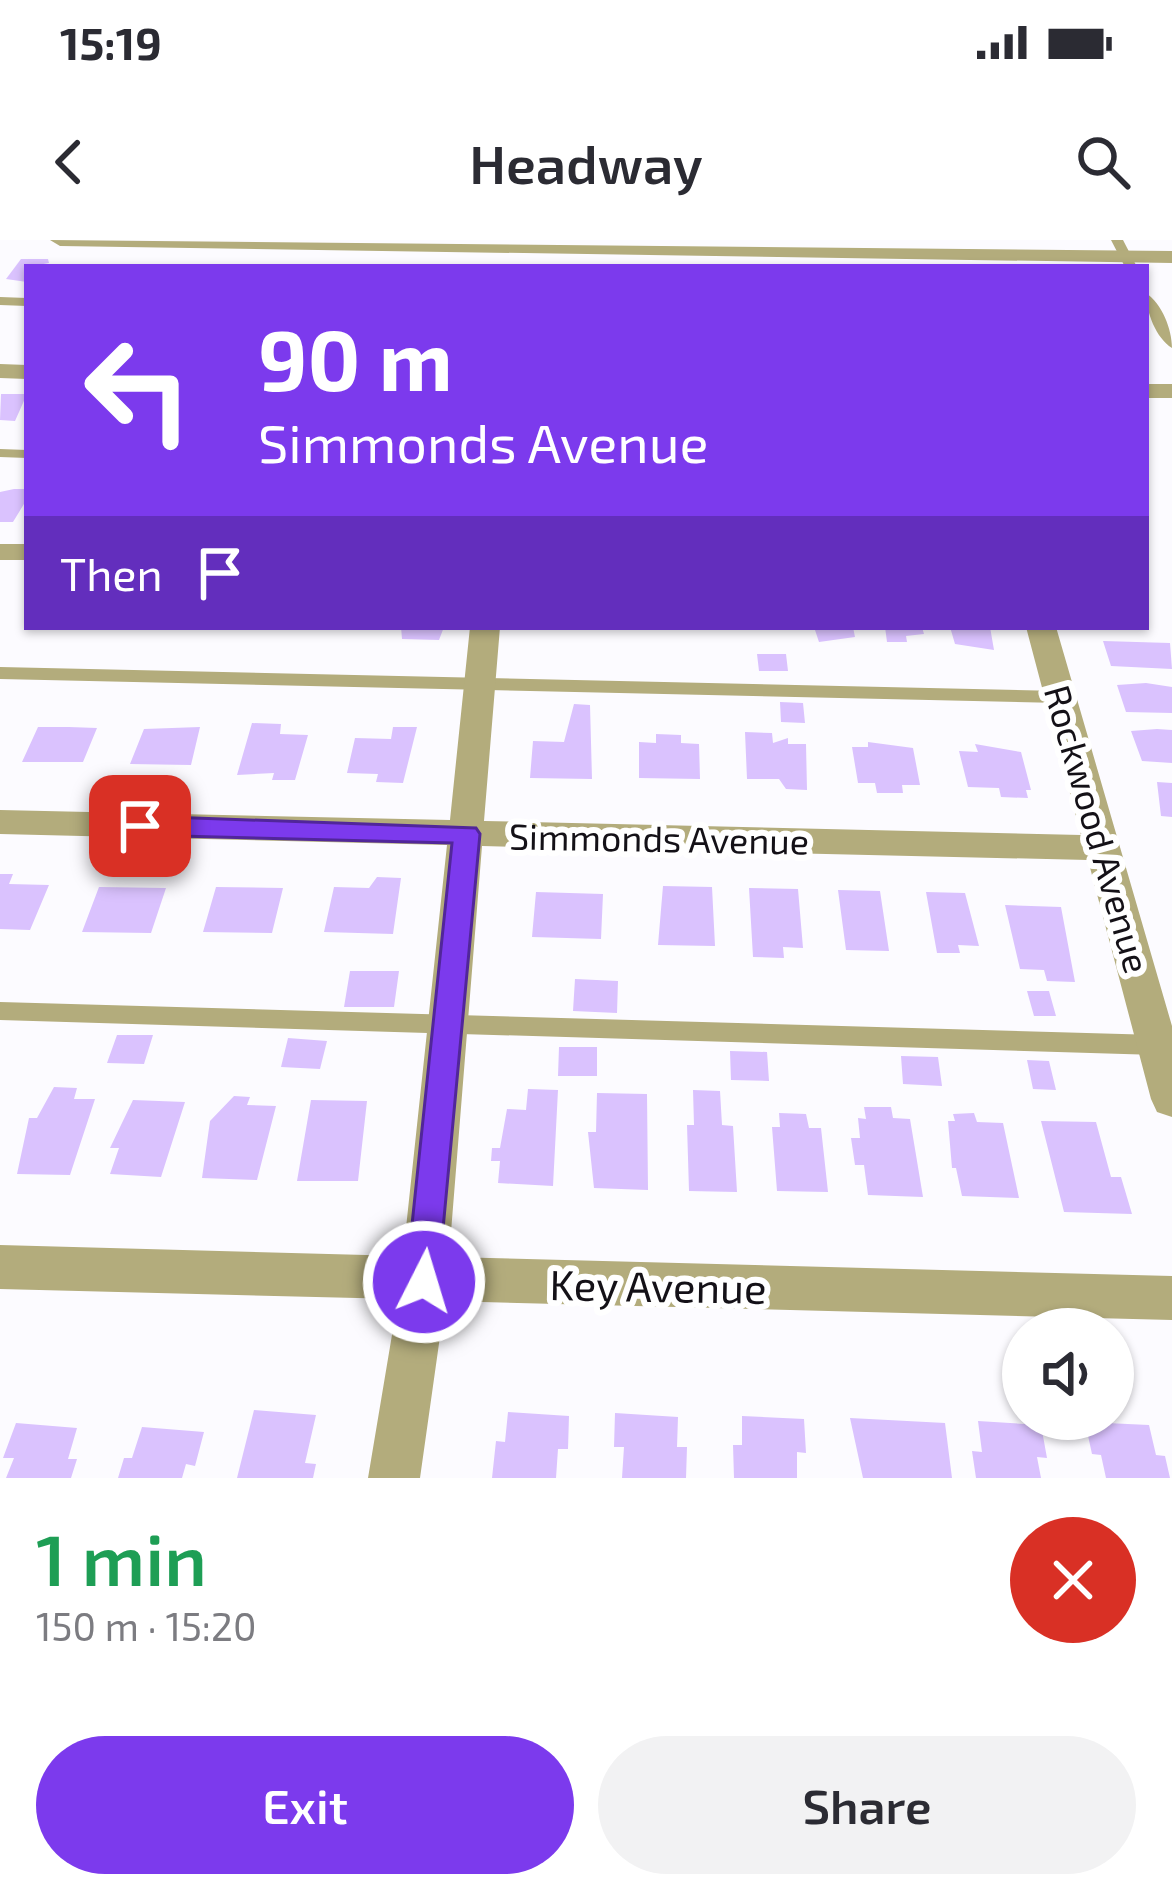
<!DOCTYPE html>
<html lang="en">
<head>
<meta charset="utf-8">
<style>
  :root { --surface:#fff; --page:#f2f2f3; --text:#2b2b33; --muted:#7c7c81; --accent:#7c3aed }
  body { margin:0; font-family:"Exo 2",sans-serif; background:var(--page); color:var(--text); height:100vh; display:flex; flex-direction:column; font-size:45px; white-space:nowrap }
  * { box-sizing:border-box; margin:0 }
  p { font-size:39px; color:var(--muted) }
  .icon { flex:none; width:66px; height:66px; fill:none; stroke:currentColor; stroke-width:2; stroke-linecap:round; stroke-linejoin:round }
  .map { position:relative; height:1238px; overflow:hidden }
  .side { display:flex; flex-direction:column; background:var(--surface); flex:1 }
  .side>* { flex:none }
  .hud { position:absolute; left:24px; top:24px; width:1125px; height:366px; border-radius:0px; box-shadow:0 3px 9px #0004; background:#7c3aed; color:#fff; overflow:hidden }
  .buttons { position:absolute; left:1002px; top:1068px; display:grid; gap:24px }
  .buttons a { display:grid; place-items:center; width:132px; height:132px; border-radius:50%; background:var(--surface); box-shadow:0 3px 9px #0004; font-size:60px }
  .pin { position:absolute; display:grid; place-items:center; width:102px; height:102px; color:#fff; margin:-51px; border-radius:24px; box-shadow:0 6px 18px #0006 }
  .me { position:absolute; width:132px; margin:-66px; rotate:5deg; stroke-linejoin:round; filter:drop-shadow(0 0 9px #0008) }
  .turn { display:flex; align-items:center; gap:42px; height:252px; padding:0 36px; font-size:54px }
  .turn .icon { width:156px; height:156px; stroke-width:2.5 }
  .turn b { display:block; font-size:84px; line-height:102px }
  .then { display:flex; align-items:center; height:114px; padding:0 36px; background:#0003; gap:24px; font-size:45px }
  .round { display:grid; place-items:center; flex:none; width:126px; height:126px; border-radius:63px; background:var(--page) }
  .headline { display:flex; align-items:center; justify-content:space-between; height:204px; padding:0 36px }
  h1 { font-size:72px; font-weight:600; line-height:90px; color:#1e9e55 }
  .action { display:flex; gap:24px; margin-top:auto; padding:24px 36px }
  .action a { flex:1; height:138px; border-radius:72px; background:var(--accent); color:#fff; font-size:48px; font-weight:600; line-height:138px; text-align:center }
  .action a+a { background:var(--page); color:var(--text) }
  .status { display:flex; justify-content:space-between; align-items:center; height:84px; padding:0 60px; background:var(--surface); direction:ltr }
  .status svg { height:33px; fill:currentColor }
  header { display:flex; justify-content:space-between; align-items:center; height:156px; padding:0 36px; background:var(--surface); font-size:54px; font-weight:600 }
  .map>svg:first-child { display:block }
  .building { fill:#dac2fe }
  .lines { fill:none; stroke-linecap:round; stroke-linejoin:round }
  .lane { fill:#b3ac7c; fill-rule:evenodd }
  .street { fill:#b3ac7c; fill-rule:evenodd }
  .route { fill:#7c3aed; stroke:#51269a; stroke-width:3 }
  .labels { text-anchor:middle; stroke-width:12; stroke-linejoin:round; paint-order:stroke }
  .street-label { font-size:36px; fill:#141117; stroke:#fff }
  .near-street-label { font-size:42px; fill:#141117; stroke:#fff }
</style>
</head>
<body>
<div class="status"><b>15:19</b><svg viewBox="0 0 49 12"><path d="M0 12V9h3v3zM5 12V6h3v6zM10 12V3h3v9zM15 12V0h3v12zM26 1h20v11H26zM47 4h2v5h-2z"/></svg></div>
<header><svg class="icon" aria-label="back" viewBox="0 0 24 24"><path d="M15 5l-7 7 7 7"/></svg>Headway<svg class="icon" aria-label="search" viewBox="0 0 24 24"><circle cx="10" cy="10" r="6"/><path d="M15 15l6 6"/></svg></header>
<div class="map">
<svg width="1172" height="1238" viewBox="0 0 1172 1238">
  <rect width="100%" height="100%" fill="#fcfbff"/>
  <path class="building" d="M21 19H48L49 23 27 27V42L6 39Z
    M1 154H27L15 181 0 180Z
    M14 249H27V259L13 282H0V252Z
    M401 387H444L439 400 402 399Z
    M814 387H853L855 397 819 402Z
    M885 387H922L924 394 906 396 907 402H887Z
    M950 387H990L994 410 955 404Z
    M1103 401 1170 403 1172 429 1111 426Z
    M757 414H786L788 431H759Z
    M1146 443 1172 447V473L1126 472 1117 445Z
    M780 462 803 463 805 483 781 482Z
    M574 464 590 465 592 539 530 538 533 501 564 502Z
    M252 483 281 484 280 494 308 495 295 540H272L274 533 237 535Z
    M38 487H69L97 488 83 522H22Z
    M200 487 191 525 130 524 144 489Z
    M393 487H417L403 543 376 542 378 534 347 533 355 498 391 499Z
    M1157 489 1172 490V523L1142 521 1131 491Z
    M745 492 772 493 773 503 788 498V504H806L807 550 786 549 779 539H747Z
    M656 494 681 495V503L699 504 700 539 639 538V502L656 503Z
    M868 502 913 508 920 545H902L903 553H877L875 543H858L852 507H868Z
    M975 504 1021 512 1031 550H1026L1028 558 1001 557 999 548 968 547 959 511 978 512Z
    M1157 542 1172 543V577L1161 576Z
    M0 634H13L9 644 49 645 30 690 0 689Z
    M377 637 401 638 393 694 324 692 334 647 369 648Z
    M663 646 712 647 715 706 658 705Z
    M99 647 166 648 151 693 82 692Z
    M216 647 283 648 272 693 203 692Z
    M749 648 798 649 803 708 783 707 784 718 753 717Z
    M838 650 880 651 889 711 846 710Z
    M536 652 603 654 601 699 532 697Z
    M926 652 965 653 979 706 958 705 960 713H937Z
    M1005 665 1061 667 1075 742 1047 741 1044 730 1020 729Z
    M350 731H399L394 767H344Z
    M575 739 618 741 617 773 573 771Z
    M1027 751H1049L1056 776H1034Z
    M117 795H153L144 824 107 823Z
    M288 798 327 801 320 829 281 827Z
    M559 807H597V836H558Z
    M730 811 767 812 769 841 731 840Z
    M901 816 938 817 942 846 903 844Z
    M1027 820 1049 821 1056 850 1033 849Z
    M54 847 77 848 74 859H95L70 935 17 934 29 878H37Z
    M528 849 558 850 553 946 498 943 500 921H491L492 908H500L507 869 526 870Z
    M693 850 720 851 722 885 733 886 737 952 689 951 687 885H694Z
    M597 853 647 854 648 950 594 948 588 892H596Z
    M234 856 250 857 247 865 276 866 257 940 202 938 210 881Z
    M133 860 185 862 161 937 110 934 119 908H110Z
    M311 860 367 861 358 941H297Z
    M864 867H891L893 878 910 879 923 957 868 955 864 925H855L851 898H860L858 878 866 879Z
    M779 873 806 874 809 888H821L828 952 777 951 772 887H780Z
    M974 873 977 882 1003 883 1019 958 962 956 956 928H952L948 881H955L953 874Z
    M1041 881 1096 882 1111 937H1121L1132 974 1064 972Z
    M254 1170 316 1175 305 1223 316 1224 313 1238H237Z
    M508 1172 569 1176 568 1209H558L556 1238H492L496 1201 505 1202Z
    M615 1173 678 1177 677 1207H687L686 1238H622L624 1207H614Z
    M742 1176 804 1179 806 1213 797 1212V1238H734L733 1205H742Z
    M850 1178 945 1183 952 1238H863Z
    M978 1181 1041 1185 1047 1218 1037 1217 1041 1238H976L972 1211 982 1212Z
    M1085 1182 1149 1185 1156 1215 1165 1216 1170 1238H1106L1101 1215 1092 1214Z
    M16 1183 77 1188 68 1219H77L71 1238H6L14 1218H3Z
    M142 1187 204 1192 195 1226 186 1224 182 1238H118L124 1218H132Z"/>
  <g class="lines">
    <path class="lane" d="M1111 0H1123L1137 27H1125Z
      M1146 53C1162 64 1172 89 1172 108 1156 98 1146 72 1146 53Z
      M0 57 27 58V66L0 65Z
      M0 209 27 210V218L0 217Z
      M0 427 1060 451 1069 457 1060 463 0 439Z
      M0 762 1157 795 1165 798 1169 805 1165 812 1157 815 0 780Z"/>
    <path class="street" d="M50 0 1172 11V23L60 6Z
      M0 124 27 125V139L0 138Z
      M1146 144H1172V158H1146Z
      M0 304H27V320H0Z
      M470 387H500L484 581 1081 595 1026 387H1056L1172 786V877L1157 872 1151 859 1088 620 482 606 449 1017 1172 1036V1080L445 1061 420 1238H368L398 1059 0 1049V1005L403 1016 447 605 0 594V570L450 580Z"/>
  </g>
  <path class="route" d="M140 576 476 588 480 594 437 1053 424 1058 412 1053 406 1042 452 603 140 595 127 586Z"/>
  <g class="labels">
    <g class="street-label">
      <text transform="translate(1097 589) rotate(74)" y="13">Rockwood Avenue</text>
      <text transform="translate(659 599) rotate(1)" y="13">Simmonds Avenue</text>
    </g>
    <g class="near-street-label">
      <text transform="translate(658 1047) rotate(1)" y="15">Key Avenue</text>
    </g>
  </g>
</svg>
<div class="buttons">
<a><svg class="icon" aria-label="sound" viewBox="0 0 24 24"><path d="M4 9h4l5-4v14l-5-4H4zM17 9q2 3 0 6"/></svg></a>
</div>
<div class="pin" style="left:140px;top:586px;background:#d93025"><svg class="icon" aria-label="arrive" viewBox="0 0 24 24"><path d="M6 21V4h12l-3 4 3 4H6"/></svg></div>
<svg class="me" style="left:424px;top:1042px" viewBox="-20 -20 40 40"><circle r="17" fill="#7c3aed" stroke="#fff" stroke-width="3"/><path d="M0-11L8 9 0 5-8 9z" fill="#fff"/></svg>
<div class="hud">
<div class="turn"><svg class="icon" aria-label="left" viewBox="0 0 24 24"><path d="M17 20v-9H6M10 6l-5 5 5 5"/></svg><div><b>90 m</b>Simmonds Avenue</div></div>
<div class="then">Then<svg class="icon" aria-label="arrive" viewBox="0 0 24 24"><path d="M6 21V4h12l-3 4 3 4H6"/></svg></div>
</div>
</div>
<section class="side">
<div class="headline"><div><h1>1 min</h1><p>150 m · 15:20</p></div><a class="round" style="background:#d93025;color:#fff"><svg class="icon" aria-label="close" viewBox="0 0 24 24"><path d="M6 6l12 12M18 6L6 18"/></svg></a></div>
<div class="action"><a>Exit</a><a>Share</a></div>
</section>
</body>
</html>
